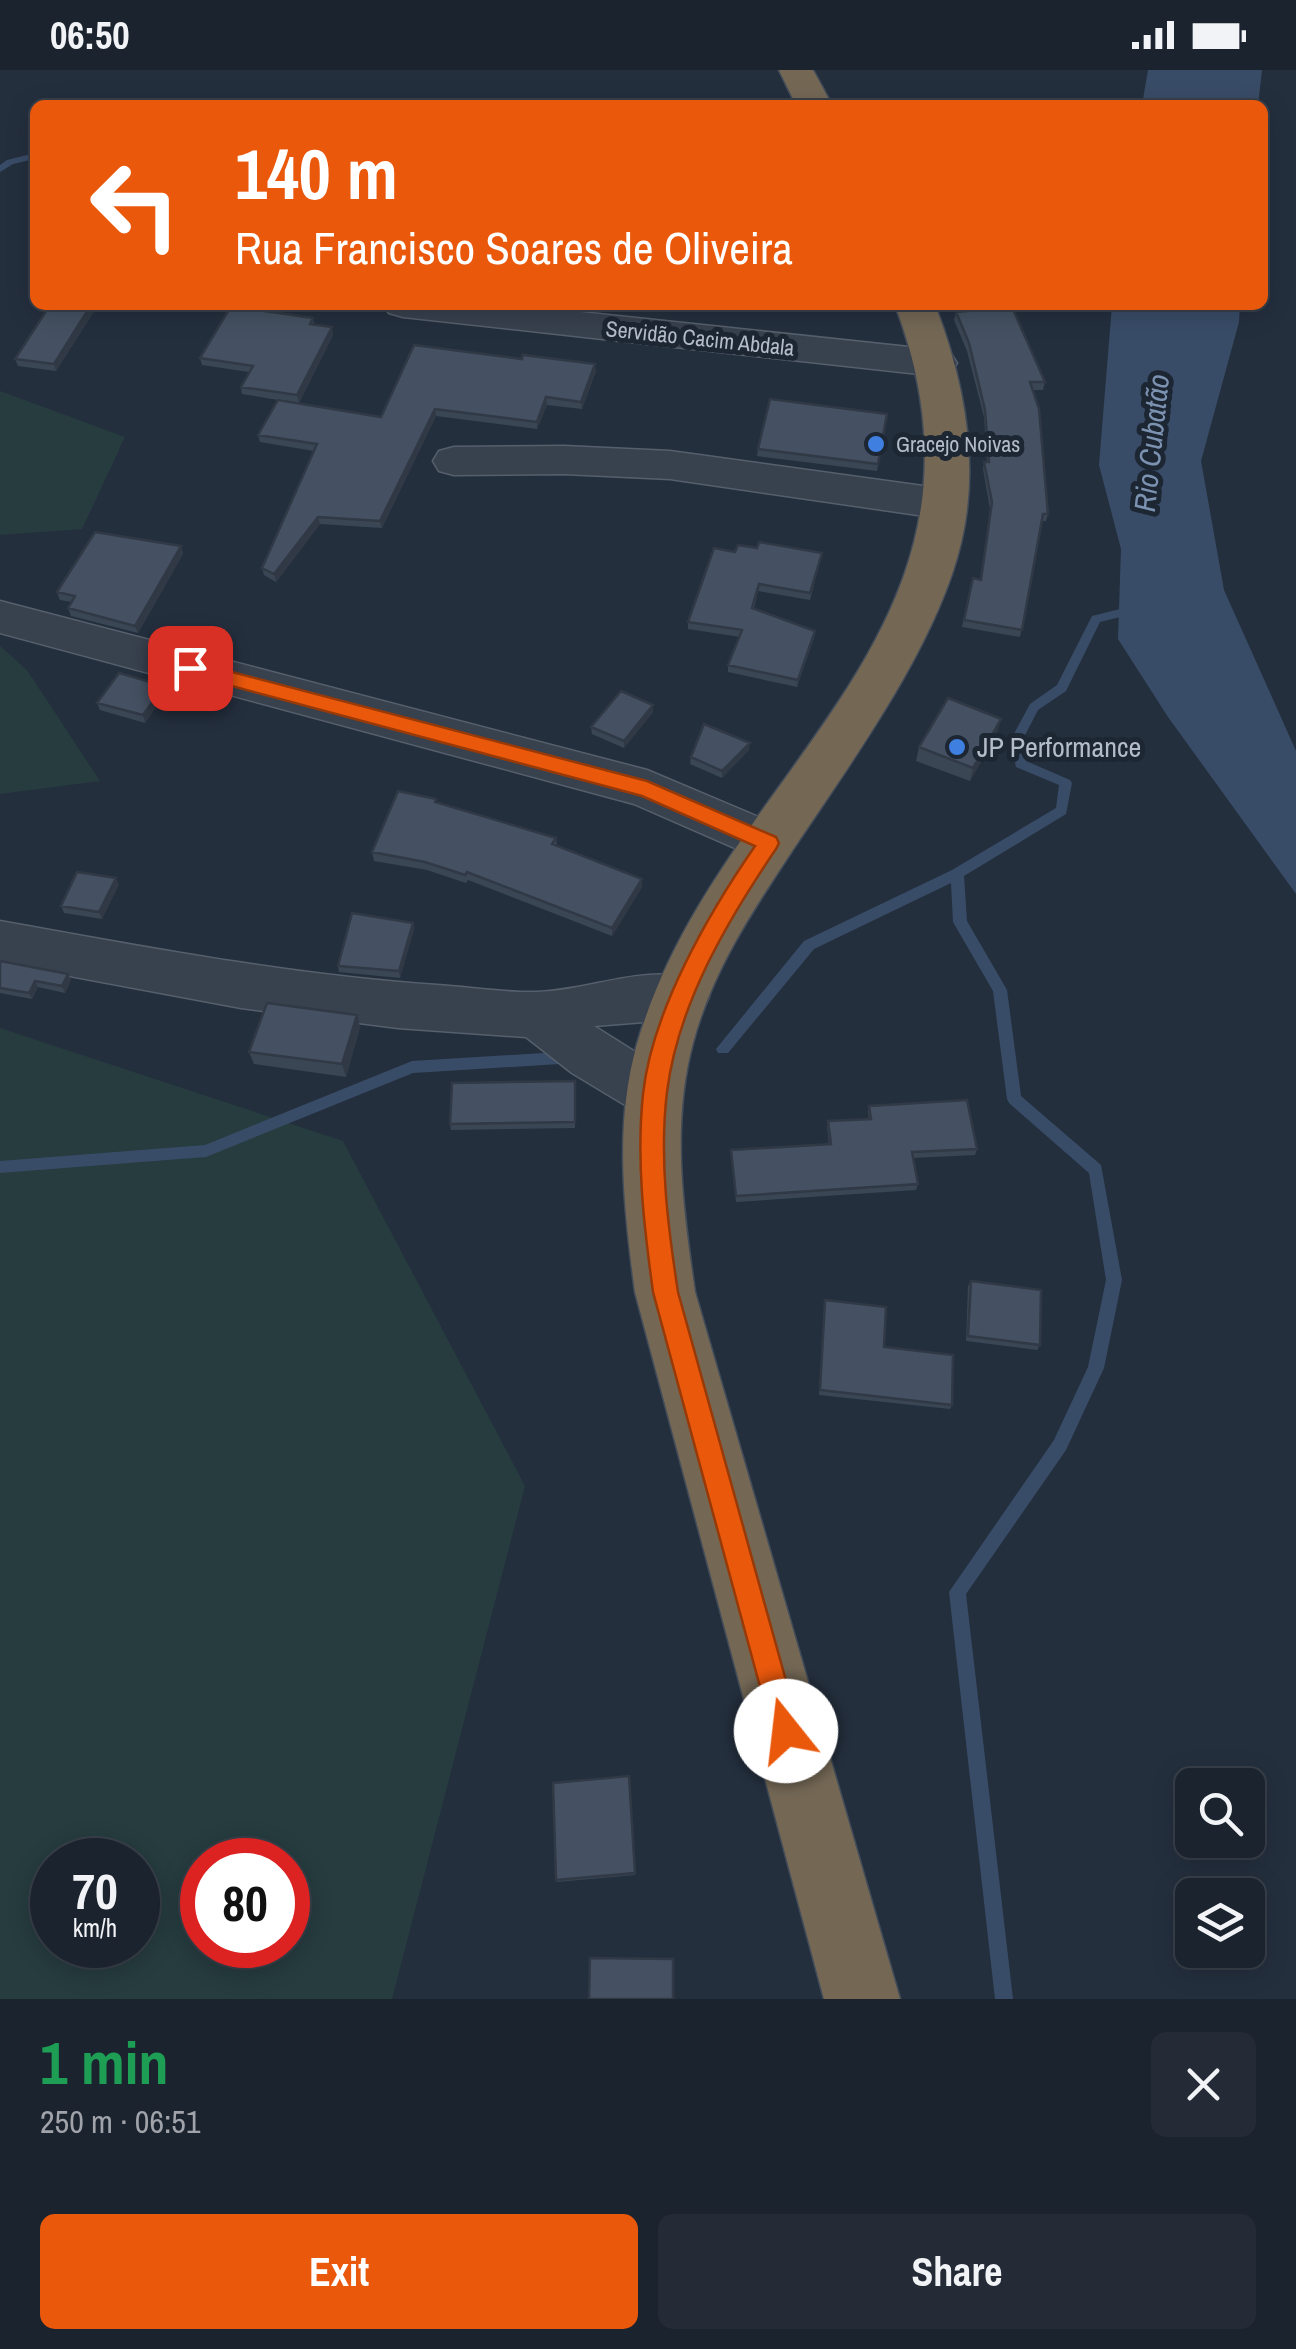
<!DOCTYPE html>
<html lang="en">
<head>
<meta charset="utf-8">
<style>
  :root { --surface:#1b232e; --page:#242b36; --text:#f1f3f6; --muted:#a0a4aa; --line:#39404a; --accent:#ea580c }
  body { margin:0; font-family:"Archivo Narrow",sans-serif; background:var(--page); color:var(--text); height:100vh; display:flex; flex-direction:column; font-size:38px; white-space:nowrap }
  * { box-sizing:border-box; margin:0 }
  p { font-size:32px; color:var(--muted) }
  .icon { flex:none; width:55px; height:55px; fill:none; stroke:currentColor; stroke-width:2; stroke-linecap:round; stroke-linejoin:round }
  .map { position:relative; height:1929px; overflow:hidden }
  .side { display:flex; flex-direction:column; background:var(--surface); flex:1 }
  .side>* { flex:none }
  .guide { position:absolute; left:30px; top:30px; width:1238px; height:210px; border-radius:15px; box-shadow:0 5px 25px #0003,0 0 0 2px var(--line); background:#ea580c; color:#fff; overflow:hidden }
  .fabs { position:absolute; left:1175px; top:1698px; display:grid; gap:20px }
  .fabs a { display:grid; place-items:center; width:90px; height:90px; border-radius:15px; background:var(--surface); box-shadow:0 5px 25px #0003,0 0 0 2px var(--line); font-size:50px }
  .speed { position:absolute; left:30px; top:1768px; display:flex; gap:20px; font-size:50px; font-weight:700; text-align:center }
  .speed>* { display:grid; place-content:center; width:130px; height:130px; border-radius:50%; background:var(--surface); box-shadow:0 5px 25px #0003,0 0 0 2px var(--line); line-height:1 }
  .speed small { font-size:25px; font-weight:400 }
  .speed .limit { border:15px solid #d22; background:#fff; color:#111 }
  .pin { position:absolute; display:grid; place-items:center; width:85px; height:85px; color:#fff; margin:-42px; border-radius:20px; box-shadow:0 5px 15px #0006 }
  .me { position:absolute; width:110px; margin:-55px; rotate:344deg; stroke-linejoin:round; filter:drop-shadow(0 0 8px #0008) }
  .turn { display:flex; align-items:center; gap:35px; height:210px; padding:0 40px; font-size:45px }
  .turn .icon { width:130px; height:130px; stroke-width:2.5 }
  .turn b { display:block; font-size:70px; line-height:85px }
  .round { display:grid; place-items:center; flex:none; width:105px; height:105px; border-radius:15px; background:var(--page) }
  .overview { display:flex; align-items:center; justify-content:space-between; height:170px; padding:0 40px }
  h1 { font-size:60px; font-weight:700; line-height:75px; color:#1e9e55 }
  .button { display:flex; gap:20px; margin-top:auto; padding:20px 40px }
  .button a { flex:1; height:115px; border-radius:15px; background:var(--accent); color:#fff; font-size:40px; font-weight:700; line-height:115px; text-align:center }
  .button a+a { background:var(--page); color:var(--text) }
  .status { display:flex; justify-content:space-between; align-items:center; height:70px; padding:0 50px; background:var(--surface); direction:ltr }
  .status svg { height:28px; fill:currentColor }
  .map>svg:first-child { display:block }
  .green { fill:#263c3f; fill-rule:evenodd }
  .water { fill:#394c67 }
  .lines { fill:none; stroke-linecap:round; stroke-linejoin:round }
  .stream { fill:#394c67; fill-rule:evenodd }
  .minor-casing { stroke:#565f6c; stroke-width:3 }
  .highway-casing { stroke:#434c59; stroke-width:3 }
  .minor { fill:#38414e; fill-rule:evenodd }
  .highway { fill:#746855; fill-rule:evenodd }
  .wall { fill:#3b4654 }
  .shaded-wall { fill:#303945 }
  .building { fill:#455162; stroke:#303945; stroke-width:2.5 }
  .route { fill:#ea580c; stroke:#983908; stroke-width:2.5 }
  .shop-dot { fill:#3f7fe0; stroke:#1d2633; stroke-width:4 }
  .labels { text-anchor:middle; stroke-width:10; stroke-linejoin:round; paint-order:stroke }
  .far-street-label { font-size:22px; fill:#b4bcc9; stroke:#1d2633 }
  .far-poi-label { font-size:22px; fill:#b4bcc9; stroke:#1d2633; text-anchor:start }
  .poi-label { font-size:28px; fill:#b4bcc9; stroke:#1d2633; text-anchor:start }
  .water-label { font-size:30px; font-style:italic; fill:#7c92b1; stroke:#1d2633 }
</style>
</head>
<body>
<div class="status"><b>06:50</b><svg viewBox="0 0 49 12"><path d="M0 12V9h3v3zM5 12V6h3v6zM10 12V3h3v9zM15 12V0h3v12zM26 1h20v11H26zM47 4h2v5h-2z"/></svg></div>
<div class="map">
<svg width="1296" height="1929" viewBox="0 0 1296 1929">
  <rect width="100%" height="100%" fill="#242f3e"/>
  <path class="green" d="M0 321 125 367 82 459 0 465Z
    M0 576 27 600 100 711 0 724Z
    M0 958 343 1071 525 1416 392 1929H0ZM138 1790V1875H52V1790ZM202 1790H288V1875H202Z"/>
  <path class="water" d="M1148 0H1262L1258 35H1142Z
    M1112 235H1240L1239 252 1201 391 1224 520 1296 681V824L1168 647 1118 569 1121 479 1099 395Z"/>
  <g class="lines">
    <path class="stream" d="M35 83V89L13 94 0 102V95L7 90Z
      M606 235H634C628 240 612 240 606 235Z
      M1136 535 1140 536V542L1100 552 1066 621 1038 640 1022 671 1026 691 1070 710 1072 713 1066 744 964 806 967 851 1007 920 1021 1026 1101 1095 1122 1210 1104 1298 1066 1380 966 1524 1013 1929H995L949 1522 1054 1370 1088 1297 1106 1210 1089 1103 1009 1033 1007 1029 993 921 953 852 951 813 814 879 728 983H718L716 979 804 871 952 800 1056 738 1059 715 1016 697 1010 671 1030 634 1057 615 1092 546Z
      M560 982 565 984 567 988 565 992 560 994 413 1003 206 1087 0 1103V1091L205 1075 412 991Z"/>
    <g class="minor-casing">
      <path id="minor" d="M383 235H514L937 280 951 284 957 293 951 302 937 306 403 247 389 243Z
        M564 376 670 381 945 419 960 424 967 434 960 444 945 449 670 409 564 404 454 405 439 401 433 391 439 381 454 377Z
        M0 531 647 700 787 759 794 773 787 787 769 793 634 734 0 563Z
        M0 851C145 877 290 905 437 915 470 917 504 923 536 922 591 921 646 892 701 911L709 927 701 943 682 949 594 956 675 1007 683 1024 675 1041 655 1048 635 1041 572 1003 526 967 398 958 241 938 0 893Z"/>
    </g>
    <g class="highway-casing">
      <path id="highway" d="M779 0H813L832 35H796Z
        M895 235H935C964 310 980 393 961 473 937 575 852 691 794 778 753 840 712 901 693 973 671 1054 683 1140 695 1222L900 1929H824L635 1222C624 1140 614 1054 637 974 717 698 1020 566 895 235Z"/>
    </g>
    <use href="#minor" class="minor"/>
    <use href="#highway" class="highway"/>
  </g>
  <path class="wall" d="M50 235H98L56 301 18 296 15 289Z
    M956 242 1045 312 1043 320H1032L1048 444 1046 451H1042L1020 567 962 557 973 508 981 509 990 439 983 399 984 392H987L984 347 967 281 954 250Z
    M313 248 314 255 333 265 299 333 381 347 596 301 582 339 547 335 537 359 436 346 382 458 320 454 276 512 264 505 262 498 314 381 260 372 258 365 278 330 242 324 241 317 249 302 202 295 200 288Z
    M887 344 877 401 757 386 758 379Z
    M181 476 183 484 138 563 71 546 68 538 72 532 60 530 57 522Z
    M757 478 822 483 810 530 758 521 754 539 815 561 814 568 797 617 728 602V595L740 567 688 559V552L735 482Z
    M164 616 166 623 145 653 100 640 97 633Z
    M653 642 624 678 592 664 591 657Z
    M997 663 970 711 916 691 919 677Z
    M749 680 722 708 690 694 691 687Z
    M437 732 556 768 557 776 642 817 612 866 468 810 466 813 427 800 374 791 372 782Z
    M119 814 102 849 64 843 61 836Z
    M413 853 414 859 400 908 339 902 338 896Z
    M0 891 71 910 65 923 38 917 32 929 0 923Z
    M360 957 346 1007 254 994 249 982Z
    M575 1011V1058L451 1060 450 1054Z
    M869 1036 977 1079 975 1085 913 1088 918 1114 916 1120 736 1132 731 1080 829 1074 827 1057 828 1051 869 1049 868 1042Z
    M971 1211 1040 1275 1037 1280 966 1271 968 1216Z
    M825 1230 952 1335 950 1339 819 1325Z
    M629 1706 635 1805 557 1812 556 1810Z"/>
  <path class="shaded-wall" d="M91 235H98L56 301 54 294Z
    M332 257 333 265 299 333 297 325Z
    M595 294 596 301 582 339 581 332Z
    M546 327 547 335 537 359V352Z
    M435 339 436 346 382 458 380 451Z
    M318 447 320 454 276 512 274 504Z
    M181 476 183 484 138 563 135 556Z
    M815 561 814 568 797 617 798 610Z
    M164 616 166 623 145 653 143 645Z
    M653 635V642L624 678V671Z
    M1001 649 997 663 970 711 973 698Z
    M750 673 749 680 722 708V701Z
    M116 808 119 814 102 849 99 842Z
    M642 809V817L612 866V858Z
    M413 853 414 859 400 908 399 901Z
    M68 904 71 910 65 923 62 916Z
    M35 911 38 917 32 929 29 923Z
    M357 945 360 957 346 1007 342 994Z"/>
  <path class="building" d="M50 235H91L54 294 15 289Z
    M231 236 313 248 310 254 332 257 297 325 241 317 253 296 200 288Z
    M1012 237 1045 312H1030L1039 339 1048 444H1043L1022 560 964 550 973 508 981 510 992 432 984 392H989L985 340 969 273 956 242Z
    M414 275 522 289 523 285 595 294 581 332 546 327 537 352 435 339 380 451 318 447 274 504 262 498 317 374 258 365 278 330 381 347Z
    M770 329 887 344 878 394 758 379Z
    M95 462 181 476 135 556 68 538 75 526 57 522Z
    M759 472 822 483 810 523 759 514 752 538 815 561 798 610 728 595 742 560 688 552 714 478 735 482 738 475 757 478Z
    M119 603 164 616 143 645 97 633Z
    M621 621 653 635 624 671 591 657Z
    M948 628 1001 649 973 698 919 677Z
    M704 654 750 673 722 701 691 687Z
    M398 721 436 729 435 732 556 768 552 774 642 809 612 858 467 802 465 805 425 792 372 782Z
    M77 802 116 808 99 842 61 836Z
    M352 843 413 853 399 901 338 896Z
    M0 891 68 904 62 916 35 911 29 923 0 918Z
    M267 933 357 945 342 994 249 982Z
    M575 1011V1052L450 1054 452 1013Z
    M967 1030 977 1079 912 1082 918 1114 736 1126 731 1080 831 1074 828 1051 871 1049 869 1036Z
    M971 1211 1041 1220 1040 1275 968 1266Z
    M825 1230 886 1237 884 1277 953 1285 952 1335 820 1320Z
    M629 1706 635 1803 556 1810 553 1713Z
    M590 1888 673 1889V1929H589Z"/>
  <path class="route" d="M190 591 647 711 776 767 779 773 776 779C727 851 678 934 667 1022 659 1088 668 1157 678 1222L800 1661 796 1671 786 1675 776 1671 772 1661 653 1222C644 1157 636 1090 643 1024 652 941 708 844 755 776L642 726 183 603 180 598Z"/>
  <g class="shop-dot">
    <circle cx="876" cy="374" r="10"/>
    <circle cx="957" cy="677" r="10"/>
  </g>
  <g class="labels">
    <g class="far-street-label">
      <text transform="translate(700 268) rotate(6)" y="8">Servidão Cacim Abdala</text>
    </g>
    <g class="far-poi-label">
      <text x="896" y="382">Gracejo Noivas</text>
    </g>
    <g class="poi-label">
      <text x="977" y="687">JP Performance</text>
    </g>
    <g class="water-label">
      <text transform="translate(1152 373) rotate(-84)" y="10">Rio Cubatão</text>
    </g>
  </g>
</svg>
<div class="fabs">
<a><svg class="icon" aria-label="search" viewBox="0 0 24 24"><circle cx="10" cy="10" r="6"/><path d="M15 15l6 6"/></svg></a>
<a><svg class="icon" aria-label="layers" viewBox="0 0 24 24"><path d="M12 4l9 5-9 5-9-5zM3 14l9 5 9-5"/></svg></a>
</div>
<div class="speed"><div>70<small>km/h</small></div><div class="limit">80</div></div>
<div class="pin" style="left:190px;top:598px;background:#d93025"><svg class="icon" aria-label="arrive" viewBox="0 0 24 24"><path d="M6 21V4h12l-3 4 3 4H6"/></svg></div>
<svg class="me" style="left:786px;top:1661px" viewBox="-20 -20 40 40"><circle r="19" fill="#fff"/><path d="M0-13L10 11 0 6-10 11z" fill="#ea580c"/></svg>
<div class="guide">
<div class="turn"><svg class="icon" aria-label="left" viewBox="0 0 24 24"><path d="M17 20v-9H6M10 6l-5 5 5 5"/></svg><div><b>140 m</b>Rua Francisco Soares de Oliveira</div></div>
</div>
</div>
<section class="side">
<div class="overview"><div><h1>1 min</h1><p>250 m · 06:51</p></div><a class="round"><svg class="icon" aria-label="close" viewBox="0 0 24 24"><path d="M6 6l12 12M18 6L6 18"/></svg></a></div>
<div class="button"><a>Exit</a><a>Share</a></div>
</section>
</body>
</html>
